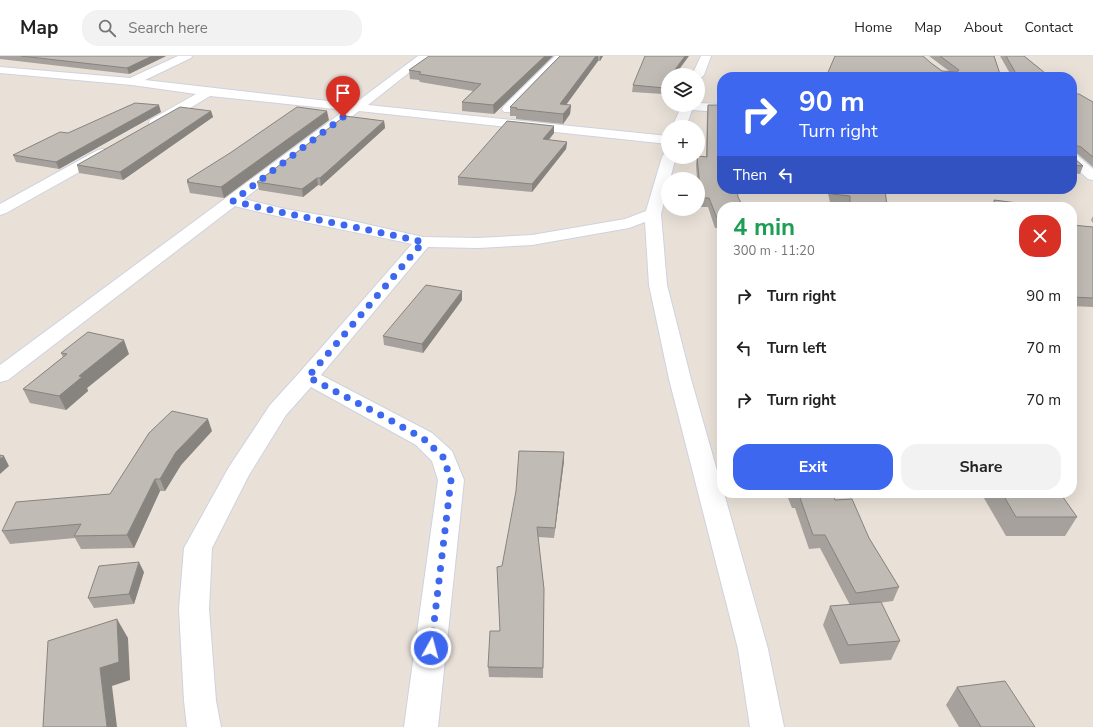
<!DOCTYPE html>
<html lang="en">
<head>
<meta charset="utf-8">
<style>
  :root { --surface:#fff; --page:#f2f2f2; --text:#222; --muted:#767676; --line:#e0e0e0; --accent:#3e67f0 }
  body { margin:0; font-family:"Nunito Sans",sans-serif; background:var(--page); color:var(--text); height:100vh; display:flex; flex-direction:column; font-size:15px; white-space:nowrap }
  * { box-sizing:border-box; margin:0 }
  p { font-size:13px; color:var(--muted) }
  .icon { flex:none; width:22px; height:22px; fill:none; stroke:currentColor; stroke-width:2; stroke-linecap:round; stroke-linejoin:round }
  .map { position:relative; flex:1; overflow:hidden }
  .panel { position:absolute; left:717px; top:146px; width:360px; height:296px; display:flex; flex-direction:column; background:var(--surface); border-radius:16px; box-shadow:0 4px 16px #0002 }
  .panel>* { flex:none }
  .banner { position:absolute; left:717px; top:16px; width:360px; height:122px; border-radius:16px; box-shadow:0 4px 16px #0002; background:#3e67f0; color:#fff; overflow:hidden }
  .controls { position:absolute; left:661px; top:12px; display:grid; gap:8px }
  .controls a { display:grid; place-items:center; width:44px; height:44px; border-radius:50%; background:var(--surface); box-shadow:0 4px 16px #0002; font-size:20px }
  .pin { position:absolute; display:grid; place-items:center; width:34px; height:34px; color:#fff; margin:-41px -17px; border-radius:50% 50% 50% 0; rotate:-45deg; box-shadow:0 0 4px #0007 }
  .pin .icon { rotate:45deg }
  .me { position:absolute; width:44px; margin:-22px; rotate:7deg; stroke-linejoin:round; filter:drop-shadow(0 0 3px #0008) }
  .turn { display:flex; align-items:center; gap:14px; height:84px; padding:0 16px; font-size:18px }
  .turn .icon { width:52px; height:52px; stroke-width:2.5 }
  .turn b { display:block; font-size:28px; line-height:34px }
  .then { display:flex; align-items:center; height:38px; padding:0 16px; background:#0003; gap:8px; font-size:15px }
  .round { display:grid; place-items:center; flex:none; width:42px; height:42px; border-radius:16px; background:var(--page) }
  .headline { display:flex; align-items:center; justify-content:space-between; height:68px; padding:0 16px }
  h1 { font-size:24px; font-weight:700; line-height:30px; color:#1e9e55 }
  .action { display:flex; gap:8px; margin-top:auto; padding:8px 16px }
  .action a { flex:1; height:46px; border-radius:16px; background:var(--accent); color:#fff; font-size:16px; font-weight:700; line-height:46px; text-align:center }
  .action a+a { background:var(--page); color:var(--text) }
  ul { padding:0; list-style:none }
  li { display:flex; align-items:center; gap:12px; height:52px; padding:0 16px }
  li div { flex:1 }
  li b { display:block; font-size:15px }
  li em { font-style:normal }
  header { display:flex; align-items:center; gap:24px; box-sizing:border-box; height:56px; padding:0 20px; background:var(--surface); border-bottom:1px solid var(--line) }
  header strong { font-size:19px }
  nav { display:flex; gap:22px; margin-inline-start:auto; font-size:14px }
  .search { width:280px; height:36px; background:var(--page); display:flex; align-items:center; gap:10px; box-sizing:border-box; padding:0 14px; border-radius:16px; color:var(--muted); font-size:15px }
  .map>svg:first-child { display:block }
  .lines { fill:none; stroke-linecap:round; stroke-linejoin:round }
  .minor-casing { stroke:#ced2df; stroke-width:2 }
  .minor { fill:#fff; fill-rule:evenodd }
  .wall { fill:#a6a19c }
  .shaded-wall { fill:#87837f }
  .building { fill:#c1bbb5; stroke:#87837f }
  .route { stroke:#3e67f0; stroke-width:7; stroke-dasharray:0 12.6 }
</style>
</head>
<body>
<header>
<strong>Map</strong>
<div class="search"><svg class="icon" aria-label="search" viewBox="0 0 24 24"><circle cx="10" cy="10" r="6"/><path d="M15 15l6 6"/></svg>Search here</div>
<nav><a>Home</a><a>Map</a><a>About</a><a>Contact</a></nav>
</header>
<div class="map">
<svg width="1093" height="671" viewBox="0 0 1093 671">
  <rect width="100%" height="100%" fill="#e9e1d8"/>
  <g class="lines">
    <g class="minor-casing">
      <path id="minor" d="M178 0H192L191 2 145 24 354 48 418 0H430L368 49 668 80V88L359 55 244 143 285 153 344 163 423 181 478 182 532 179 625 163 646 155 662 101 664 98 668 97V101H676L670 123H668V131L661 158 667 229 691 323 722 432V437H724L768 593 784 671H750L738 593 669 323 649 229 645 166 629 172 532 189 478 192 428 191 321 319 432 377 452 395 464 424 438 671H404L438 424 432 405 416 389 311 331 286 359 249 419 212 492 209 553 216 645 221 671H187L184 645 179 553 184 492 229 411 270 349 300 316 412 188C353 175 293 165 235 150L8 324 0 326V309L345 54 210 40 160 70H150L149 67 150 64 196 38 132 29 0 17V11L130 22Z
        M555 0H566L512 56H504L502 53 504 50Z
        M701 0H711L704 19 702 21 698 22V19H692Z
        M698 47 722 48V56L692 54 686 71H672L682 49H698Z
        M103 93 108 94 110 97 108 100 6 157 0 159V148L98 94Z
        M1072 98 1077 99 1093 113V124L1088 123 1072 109Z"/>
    </g>
    <use href="#minor" class="minor"/>
  </g>
  <path class="wall" d="M0 0H166L129 18 0 3Z
    M553 0 494 58 462 55V46L473 35 420 26 419 24 410 23 409 14Z
    M560 0H603L600 5H598L566 49H571L570 58 563 68 516 63V60H510V51Z
    M929 0H994L1001 21H826L931 7 942 15H949Z
    M1000 0H1024L1050 21H1012Z
    M668 19V30L663 38 632 36 633 29Z
    M722 36V47L720 46Z
    M1072 38 1093 46V111L1078 98 1074 97V102L1083 110 1080 118 1072 117Z
    M708 49 722 151V172H715L708 151H700L698 123H697L696 109 697 101H706L707 57Z
    M211 55 213 61 123 124 79 117 77 109Z
    M161 56 59 113 16 106 13 99 68 77Z
    M329 64 224 142 190 137 187 126H188L187 124Z
    M384 65 385 72 321 130 318 129 303 141 259 134 257 126Z
    M554 77 549 84 567 86 566 93 532 136 458 129V121Z
    M827 133H885L887 151H848V148L830 146Z
    M994 144 1034 151H992Z
    M1093 160V167L1091 164Z
    M1072 169 1093 171V251L1072 250Z
    M462 244 423 297 384 289 383 280Z
    M61 297 129 298 87 332 88 335 66 354 30 347 23 333 63 301Z
    M212 375 181 409 165 435H160L134 492 81 493 75 482 10 488 2 475 110 438Z
    M564 396V405L554 482 538 481 544 533 543 622 489 621 488 611 500 575 502 510Z
    M786 437H832L835 444 869 482 899 531 893 545 878 547 900 585 891 604 840 608 823 569 830 550 850 549 820 492 809 493 795 452H792Z
    M981 437H1060L1077 461 1065 480H1006Z
    M144 516 134 548 94 552 88 542Z
    M957 631 1035 671H959L946 649Z"/>
  <path class="shaded-wall" d="M152 0H166L129 18 127 12Z
    M545 0H553L494 58 493 49Z
    M596 0H598V5L560 57V48Z
    M600 0H603L600 5Z
    M685 0H689L675 19H671Z
    M668 25V30L663 38 664 32Z
    M159 49 161 56 59 113 56 106Z
    M571 49 570 58 563 68V58Z
    M211 55 213 61 123 124 120 116Z
    M327 55 329 64 224 142 221 131Z
    M384 65 385 72 321 130 320 122Z
    M554 70V77L543 90V83Z
    M567 86 566 93 532 136V128Z
    M317 122 318 129 303 141 302 133Z
    M462 235V244L423 297 422 288Z
    M124 284 129 298 87 332 88 335 66 354 59 340 79 320Z
    M208 363 212 375 181 409 165 435 160 423 176 396Z
    M564 396V405L554 482 555 472Z
    M4 400 9 410 0 418V403Z
    M155 423 160 435 134 492 127 479Z
    M139 506 144 516 134 548 129 538Z
    M117 563 128 582 130 624 112 630 117 671H107L100 612Z"/>
  <path class="building" d="M21 0H152L127 12Z
    M429 0H545L493 49 462 46 481 28 419 18 421 16 409 14Z
    M560 0H596L560 48 571 49 563 58 516 53 517 52 510 51Z
    M645 0H685L671 19H668V25L664 32 633 29Z
    M835 0H923L931 7 942 15 957 16 959 14 940 0H994L1001 21H826Z
    M1006 0H1024L1050 21H1018Z
    M1072 38H1079L1093 46V101L1081 91 1075 89 1074 91V102L1083 110 1072 109Z
    M135 47 159 49 56 106 13 99 60 76 68 77Z
    M708 49H722V133H737L738 141 743 151H722V162H717L709 142H701L697 101 698 100 707 101Z
    M180 51 211 55 120 116 77 109Z
    M297 51 327 55 221 131 187 126 189 125 187 124 230 97Z
    M345 60 384 65 320 122H317L302 133 257 126Z
    M507 65 554 70 543 83 567 86 532 128 458 121Z
    M831 133H885L887 151H850V140L832 138Z
    M994 144 1033 149 1034 151H996Z
    M1072 169 1093 171V242L1072 241Z
    M426 229 462 235 422 288 383 280Z
    M88 276 124 284 79 320 82 321 59 340 23 333 67 298 61 297Z
    M172 355 208 363 176 396 160 423H155L127 479 74 480 81 468 2 475 16 446 110 438 149 377Z
    M519 395 564 396 555 472 537 471 544 533 543 612 488 611 490 575H500L497 511 502 510 516 435Z
    M0 399 4 400 0 403Z
    M795 437H832L835 444 852 443 869 482 899 531 856 537 825 479H813L799 439H796Z
    M1002 437H1060L1077 461H1016Z
    M139 506 129 538 88 542 99 510Z
    M881 546 900 585 848 589 830 550Z
    M117 563 119 606 100 612 107 671H43L48 585Z
    M1005 625 1035 671H981L957 631Z"/>
  <g class="lines">
    <path class="route" d="M343 61 233 145C296 161 360 171 423 186L308 321 390 364 424 383 443 401 451 424 431 592"/>
  </g>
</svg>
<div class="controls">
<a><svg class="icon" aria-label="layers" viewBox="0 0 24 24"><path d="M12 4l9 5-9 5-9-5zM3 14l9 5 9-5"/></svg></a>
<a>+</a>
<a>−</a>
</div>
<div class="pin" style="left:343px;top:61px;background:#d93025"><svg class="icon" aria-label="arrive" viewBox="0 0 24 24"><path d="M6 21V4h12l-3 4 3 4H6"/></svg></div>
<svg class="me" style="left:431px;top:592px" viewBox="-20 -20 40 40"><circle r="17" fill="#3e67f0" stroke="#fff" stroke-width="3"/><path d="M0-11L8 9 0 5-8 9z" fill="#fff"/></svg>
<div class="banner">
<div class="turn"><svg class="icon" aria-label="right" viewBox="0 0 24 24"><path d="M7 20v-9h11M14 6l5 5-5 5"/></svg><div><b>90 m</b>Turn right</div></div>
<div class="then">Then<svg class="icon" aria-label="left" viewBox="0 0 24 24"><path d="M17 20v-9H6M10 6l-5 5 5 5"/></svg></div>
</div>
<section class="panel">
<div class="headline"><div><h1>4 min</h1><p>300 m · 11:20</p></div><a class="round" style="background:#d93025;color:#fff"><svg class="icon" aria-label="close" viewBox="0 0 24 24"><path d="M6 6l12 12M18 6L6 18"/></svg></a></div>
<ul>
<li><svg class="icon" aria-label="right" viewBox="0 0 24 24"><path d="M7 20v-9h11M14 6l5 5-5 5"/></svg><div><b>Turn right</b></div><em>90 m</em></li>
<li><svg class="icon" aria-label="left" viewBox="0 0 24 24"><path d="M17 20v-9H6M10 6l-5 5 5 5"/></svg><div><b>Turn left</b></div><em>70 m</em></li>
<li><svg class="icon" aria-label="right" viewBox="0 0 24 24"><path d="M7 20v-9h11M14 6l5 5-5 5"/></svg><div><b>Turn right</b></div><em>70 m</em></li>
</ul>
<div class="action"><a>Exit</a><a>Share</a></div>
</section>
</div>
</body>
</html>
